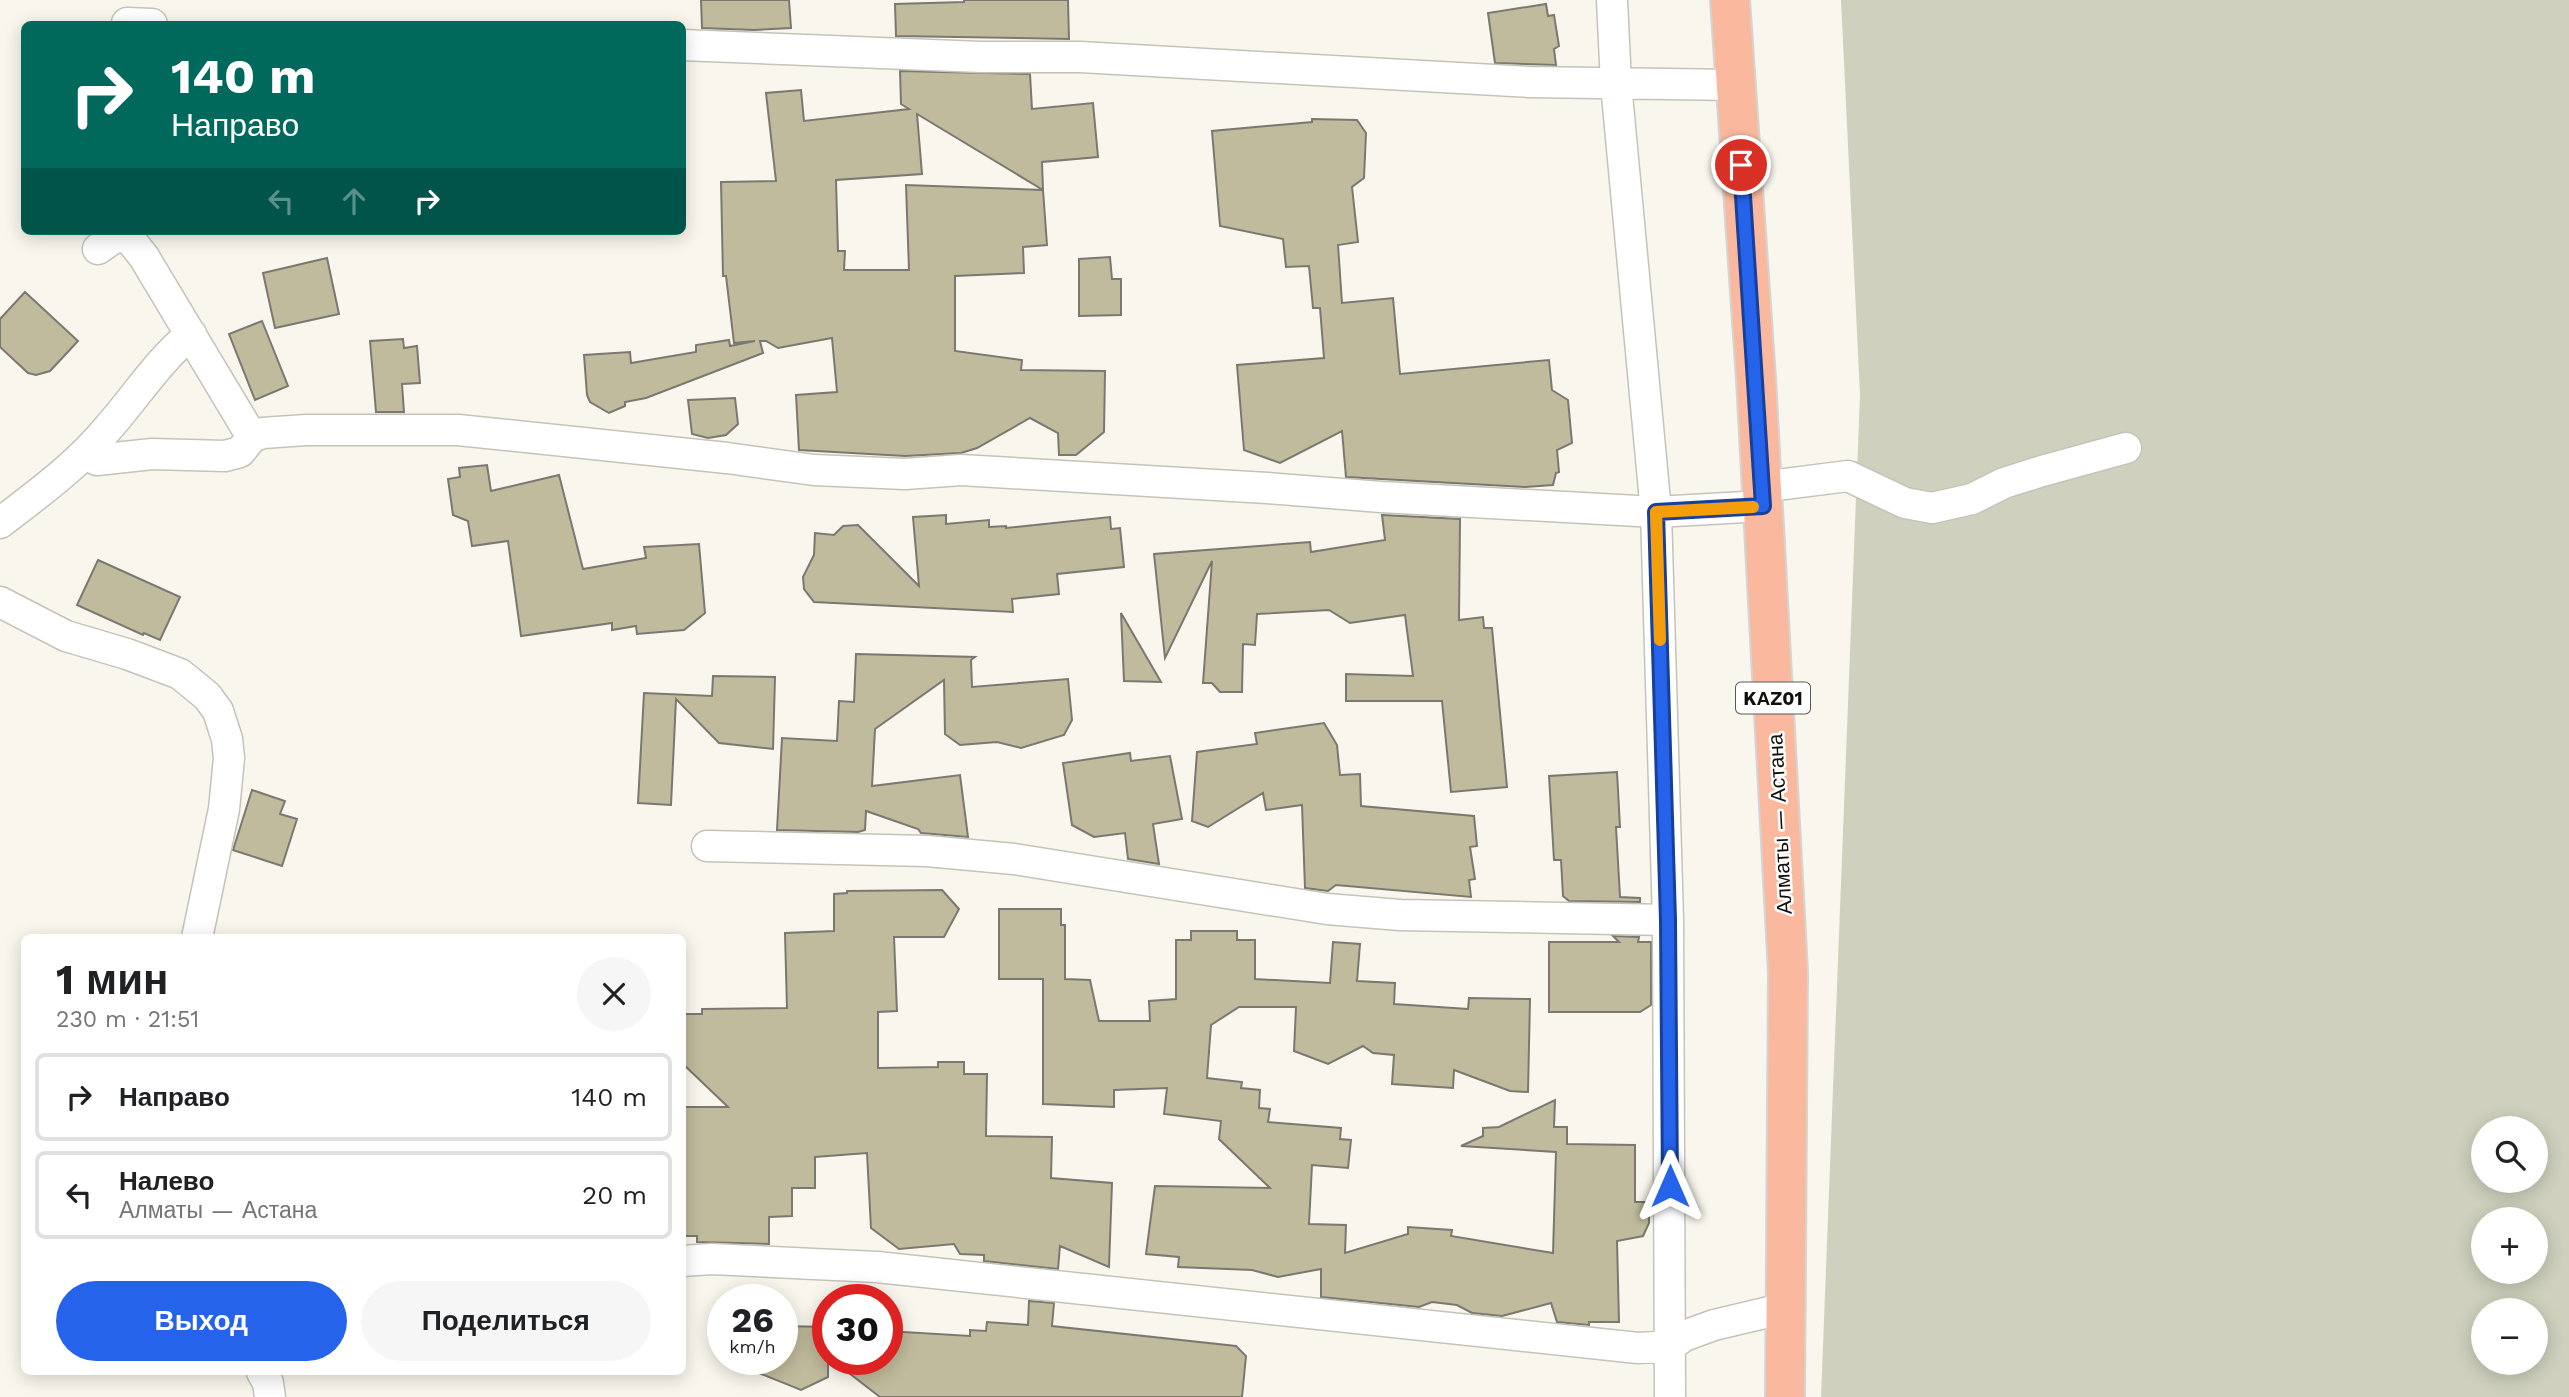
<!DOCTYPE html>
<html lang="ru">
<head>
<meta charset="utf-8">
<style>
  :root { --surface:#fff; --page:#f6f6f6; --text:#202124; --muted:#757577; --line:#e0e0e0; --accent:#2563eb }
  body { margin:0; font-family:"Work Sans",sans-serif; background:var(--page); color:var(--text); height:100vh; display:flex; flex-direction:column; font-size:26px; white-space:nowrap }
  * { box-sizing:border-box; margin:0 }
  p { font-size:23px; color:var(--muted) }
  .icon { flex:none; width:38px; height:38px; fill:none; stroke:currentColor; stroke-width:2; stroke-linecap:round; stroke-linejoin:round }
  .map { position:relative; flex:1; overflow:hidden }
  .panel { position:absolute; left:21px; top:934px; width:665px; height:441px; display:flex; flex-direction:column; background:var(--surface); border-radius:10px; box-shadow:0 4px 18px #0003 }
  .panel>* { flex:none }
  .hud { position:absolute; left:21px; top:21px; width:665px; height:214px; border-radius:10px; box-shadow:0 4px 18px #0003; background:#00695c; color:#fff; overflow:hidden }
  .fabs { position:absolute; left:2471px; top:1116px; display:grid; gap:14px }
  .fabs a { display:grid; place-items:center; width:77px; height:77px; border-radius:50%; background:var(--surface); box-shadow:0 4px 18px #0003; font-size:35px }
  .speed { position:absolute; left:707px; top:1284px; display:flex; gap:14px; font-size:35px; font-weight:700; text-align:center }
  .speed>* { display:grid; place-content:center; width:91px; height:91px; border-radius:50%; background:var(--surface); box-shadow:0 4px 18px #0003; line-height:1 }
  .speed small { font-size:18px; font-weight:400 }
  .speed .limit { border:10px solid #d22; background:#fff; color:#111 }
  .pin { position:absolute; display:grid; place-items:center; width:60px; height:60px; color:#fff; margin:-30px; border:4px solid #fff; border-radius:50%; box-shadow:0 2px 7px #0007 }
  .me { position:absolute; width:77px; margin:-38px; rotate:0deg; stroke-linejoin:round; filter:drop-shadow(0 0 5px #0008) }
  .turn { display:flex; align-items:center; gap:24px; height:147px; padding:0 35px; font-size:32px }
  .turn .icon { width:91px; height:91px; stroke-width:2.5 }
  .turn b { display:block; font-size:49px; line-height:60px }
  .lanes { display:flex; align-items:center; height:66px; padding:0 35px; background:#0003; justify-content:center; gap:35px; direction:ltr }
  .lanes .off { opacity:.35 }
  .round { display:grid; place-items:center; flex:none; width:74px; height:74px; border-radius:37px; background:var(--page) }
  .overview { display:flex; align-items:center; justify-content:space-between; height:119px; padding:0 35px }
  h1 { font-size:42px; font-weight:700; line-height:52px }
  .button { display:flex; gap:14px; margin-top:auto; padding:14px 35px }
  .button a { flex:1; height:80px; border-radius:42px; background:var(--accent); color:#fff; font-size:28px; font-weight:700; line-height:80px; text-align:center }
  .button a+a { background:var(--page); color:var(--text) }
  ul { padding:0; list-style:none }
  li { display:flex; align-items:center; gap:21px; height:88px; margin:0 14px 10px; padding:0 21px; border:4px solid var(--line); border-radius:10px }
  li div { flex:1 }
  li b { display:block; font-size:26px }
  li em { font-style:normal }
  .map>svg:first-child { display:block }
  .green { fill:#cfd1be; fill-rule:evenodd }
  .building { fill:#c0bb9c; stroke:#7a7870; stroke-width:2 }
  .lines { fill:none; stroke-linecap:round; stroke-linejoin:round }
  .street-casing { stroke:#c5c3b9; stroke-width:33 }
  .highway-casing { stroke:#d4d4d3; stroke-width:42 }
  .street { stroke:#fff; stroke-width:30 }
  .highway { stroke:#fab99e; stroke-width:38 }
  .route-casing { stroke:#184099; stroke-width:18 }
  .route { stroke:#2563eb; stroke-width:12 }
  .slow { stroke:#f59e0b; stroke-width:12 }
  .labels { text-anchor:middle; stroke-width:5; stroke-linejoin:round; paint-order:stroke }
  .shield { fill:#fff; stroke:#585856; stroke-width:2 }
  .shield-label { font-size:19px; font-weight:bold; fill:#10100d }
  .street-label { font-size:21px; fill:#10100d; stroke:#fff }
</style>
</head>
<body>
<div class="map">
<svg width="2569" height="1397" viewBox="0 0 2569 1397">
  <rect width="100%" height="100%" fill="#f9f7ed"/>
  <path class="green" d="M1841 0H2569V1397H1821L1860 395ZM2483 1129H2536V1181H2483ZM2483 1220H2536V1272H2483ZM2483 1311H2536V1363H2483Z"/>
  <path class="building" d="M701 0H789L791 28 754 30 702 28Z
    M964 0H1068L1069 39 896 36 895 4 964 2Z
    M1546 4 1548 16 1554 15 1559 46 1554 49 1556 65 1495 63 1488 13Z
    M900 71 1030 74 1032 109 1093 103 1098 157 1042 162 1043 190 917 114 922 174 836 180 838 251H845L844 270H909L906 185 1043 190 1047 245 1023 247 1024 273 955 276V351L1022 360 1021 370 1105 371 1104 432 1076 455H1059L1058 433 1030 418 977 448 961 453 905 456 799 450 796 395 837 392 832 338 778 348 766 341H760L763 353 646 398 625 402V406L609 413 590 402 587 395 584 355 630 352 631 363 696 352V345L729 340 730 346 755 341 734 343 726 276H723L721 182 776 181 766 93 801 90 804 121 909 109 901 104Z
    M1312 119 1357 120 1366 133 1364 178 1352 187 1358 242 1338 245 1342 303 1393 298 1400 374 1549 360 1552 390 1568 400 1572 443 1557 450 1559 472 1556 473 1553 485 1525 487 1346 477 1342 431 1280 463 1244 450 1237 365 1324 358 1320 308H1313L1309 266 1286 267 1283 239 1220 226 1212 131 1312 122Z
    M1110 257 1112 279H1121V315L1079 316V259Z
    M327 258 339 314 275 328 263 273Z
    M25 292 78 341 50 371 36 375 28 373 0 347V319Z
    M262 321 288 386 255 400 229 334Z
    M403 339 404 348 417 346 420 383 402 384 404 412H376L370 341Z
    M735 398 738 424 726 435 708 438 692 434 688 400Z
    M487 465 491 491 559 475 583 569 646 558 644 547 699 544 705 613 684 630 637 634 636 626 612 630V623L521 636 508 541 472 546 468 521 453 515 448 479 460 477 459 468Z
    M946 515V524L989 520V527L1006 526V528L1110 517 1111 529 1120 528 1124 567 1057 574 1059 594 1012 599 1013 612 814 602 804 589 803 577 814 555 815 533 834 535 843 526 858 525 919 586 913 517Z
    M1382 515 1460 519 1459 620 1483 617 1484 628H1492L1507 787 1451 792 1442 701H1346V674L1413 676 1405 615 1350 623 1329 610 1257 614 1255 645 1243 644 1242 692H1220L1212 683H1203L1212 561 1165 658 1154 554 1310 542 1311 552 1385 540Z
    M98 560 180 597 160 640 144 633 143 635 77 605Z
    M1121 613 1161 682 1124 681Z
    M856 654 975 657 971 660 972 687 1068 679 1072 720 1064 735 1021 748 997 742 960 745 945 734 944 680 875 729 872 786 960 775 968 837 921 833 918 829 866 811 865 830 858 832 777 830 782 738 837 741 839 701 854 702Z
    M713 676 775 677 773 749 719 743 676 699 671 805 638 803 644 693 712 696Z
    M1324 723 1337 745 1340 775 1360 774 1361 806 1474 816 1477 846 1470 847 1475 879 1469 880 1471 897 1336 885 1328 891 1305 888 1302 805 1266 810 1263 793 1208 827 1192 821 1197 752 1257 744 1255 733Z
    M1130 753 1131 761 1170 756 1182 819 1153 824 1159 864 1128 859 1125 833 1094 837 1072 825 1063 763Z
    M1617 772 1620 827H1616L1620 897 1640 898V902L1569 901 1563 896 1561 860H1554L1549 776Z
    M252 790 285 801 280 814 297 819 282 866 233 850Z
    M942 890 959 909 944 937H894L897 1011 878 1012V1068L938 1067V1062H964V1074H987L986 1136 1052 1137 1051 1178 1112 1183 1109 1267 1060 1246 1058 1269 984 1261V1255L960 1254 954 1244 899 1249 871 1228 867 1153 815 1157V1188H792V1216L769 1217V1244L697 1242V1236H682V1107H728L682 1063V1014H702V1009L787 1008 785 933 834 931V894L847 893V891Z
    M999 909H1061V925H1065V979L1090 980 1099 1021H1150L1149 1001 1176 999V940H1191V931H1237V940H1255V979L1330 983 1333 942 1360 944 1357 981 1395 983 1394 1004 1468 1009 1469 998 1530 999 1528 1092 1510 1091 1454 1070 1453 1088 1392 1084 1394 1055 1373 1053 1363 1046 1328 1064 1294 1051 1296 1007H1239L1211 1025 1207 1078 1242 1082 1241 1088 1260 1090 1259 1108 1270 1109 1268 1122 1341 1128 1340 1139 1351 1140 1348 1168 1312 1165 1309 1224 1346 1225 1345 1253 1408 1234V1227L1452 1230 1451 1236 1553 1253 1556 1152 1461 1146 1483 1136V1128L1499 1127 1555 1100 1554 1127H1567V1144L1635 1145V1202H1649V1223L1643 1236 1617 1241 1619 1322H1589V1325L1557 1322 1551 1303 1502 1316 1472 1313 1457 1305 1432 1302 1419 1307 1321 1297V1269L1278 1277 1252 1270 1178 1267 1179 1257 1146 1254 1155 1186 1270 1188 1219 1139 1221 1121 1164 1114 1167 1088 1114 1090V1107L1043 1104V979H999Z
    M1613 936 1639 937 1638 942H1651V1005L1640 1012H1549V942H1619Z
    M1029 1301 1054 1303 1052 1326 1236 1346 1246 1356 1242 1397H880L832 1360H887V1331L970 1336V1330L986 1331 987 1322 1028 1325Z
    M782 1326 828 1327V1377L801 1390 729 1361 782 1360Z"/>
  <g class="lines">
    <g class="street-casing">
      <path id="street" d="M1612 0 1616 84 1656 512 1668 920 1670 1397
        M127 23 152 24
        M682 45 981 57H1080L1529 82 1736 85
        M98 249 115 237 129 238 144 257 252 437
        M84 454 97 460 152 454 225 456 240 452 252 437 263 433 306 430H458L727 458 814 470 905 474 961 470 1267 488 1381 497 1656 512 1763 506
        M1762 487 1848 476 1905 503 1932 508 1972 499 2004 483 2042 471 2126 448
        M0 523C39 493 78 465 109 427 137 395 158 361 191 334
        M0 602 66 636 127 654 180 674 207 696 218 711 227 739 229 758 224 809 197 938
        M707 846 927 851 1014 859 1327 909 1400 915 1668 920
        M682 1261 712 1259 877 1267 1638 1348 1670 1346 1684 1336 1714 1325 1786 1308
        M262 1372 268 1383 270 1397"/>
    </g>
    <g class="highway-casing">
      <path id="highway" d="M1730 0 1756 379 1788 972 1785 1397"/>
    </g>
    <use href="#street" class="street"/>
    <use href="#highway" class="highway"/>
  </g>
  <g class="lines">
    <g class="route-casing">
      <path id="route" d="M1670 1186 1668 920 1656 512 1763 506 1741 165"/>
    </g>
    <use href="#route" class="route"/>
    <path class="slow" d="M1660 640 1656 512 1753 507"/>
  </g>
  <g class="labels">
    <rect class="shield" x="1736" y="682.5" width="74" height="31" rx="5"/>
    <g class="shield-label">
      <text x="1773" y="705">KАZ01</text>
    </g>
    <g class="street-label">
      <text transform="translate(1780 824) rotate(-93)" y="7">Алматы — Астана</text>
    </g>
  </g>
</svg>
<div class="fabs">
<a><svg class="icon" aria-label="search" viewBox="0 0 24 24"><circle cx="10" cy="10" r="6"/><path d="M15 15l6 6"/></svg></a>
<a>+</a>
<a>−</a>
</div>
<div class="speed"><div>26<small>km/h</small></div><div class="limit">30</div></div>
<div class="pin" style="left:1741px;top:165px;background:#d93025"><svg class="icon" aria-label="arrive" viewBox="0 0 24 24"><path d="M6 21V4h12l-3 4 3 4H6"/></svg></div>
<svg class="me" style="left:1670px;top:1186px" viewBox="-20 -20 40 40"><path d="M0-17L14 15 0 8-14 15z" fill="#2563eb" stroke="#fff" stroke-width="4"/></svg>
<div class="hud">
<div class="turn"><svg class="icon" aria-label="right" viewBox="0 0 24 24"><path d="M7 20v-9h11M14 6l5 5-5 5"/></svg><div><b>140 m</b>Направо</div></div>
<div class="lanes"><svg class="icon off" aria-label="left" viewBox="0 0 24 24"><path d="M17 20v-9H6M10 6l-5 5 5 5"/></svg><svg class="icon off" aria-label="ahead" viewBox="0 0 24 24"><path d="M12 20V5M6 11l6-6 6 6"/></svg><svg class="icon" aria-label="right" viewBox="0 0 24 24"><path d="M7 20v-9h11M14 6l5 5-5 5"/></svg></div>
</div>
<section class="panel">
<div class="overview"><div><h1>1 мин</h1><p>230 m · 21:51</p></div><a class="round"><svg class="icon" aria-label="close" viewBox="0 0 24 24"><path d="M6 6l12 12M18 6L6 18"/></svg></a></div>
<ul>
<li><svg class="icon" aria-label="right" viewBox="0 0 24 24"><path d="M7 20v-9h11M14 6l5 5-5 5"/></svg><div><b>Направо</b></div><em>140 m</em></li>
<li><svg class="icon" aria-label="left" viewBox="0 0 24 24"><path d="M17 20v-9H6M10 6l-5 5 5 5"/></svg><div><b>Налево</b><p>Алматы — Астана</p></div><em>20 m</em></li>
</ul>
<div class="button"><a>Выход</a><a>Поделиться</a></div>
</section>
</div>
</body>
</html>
